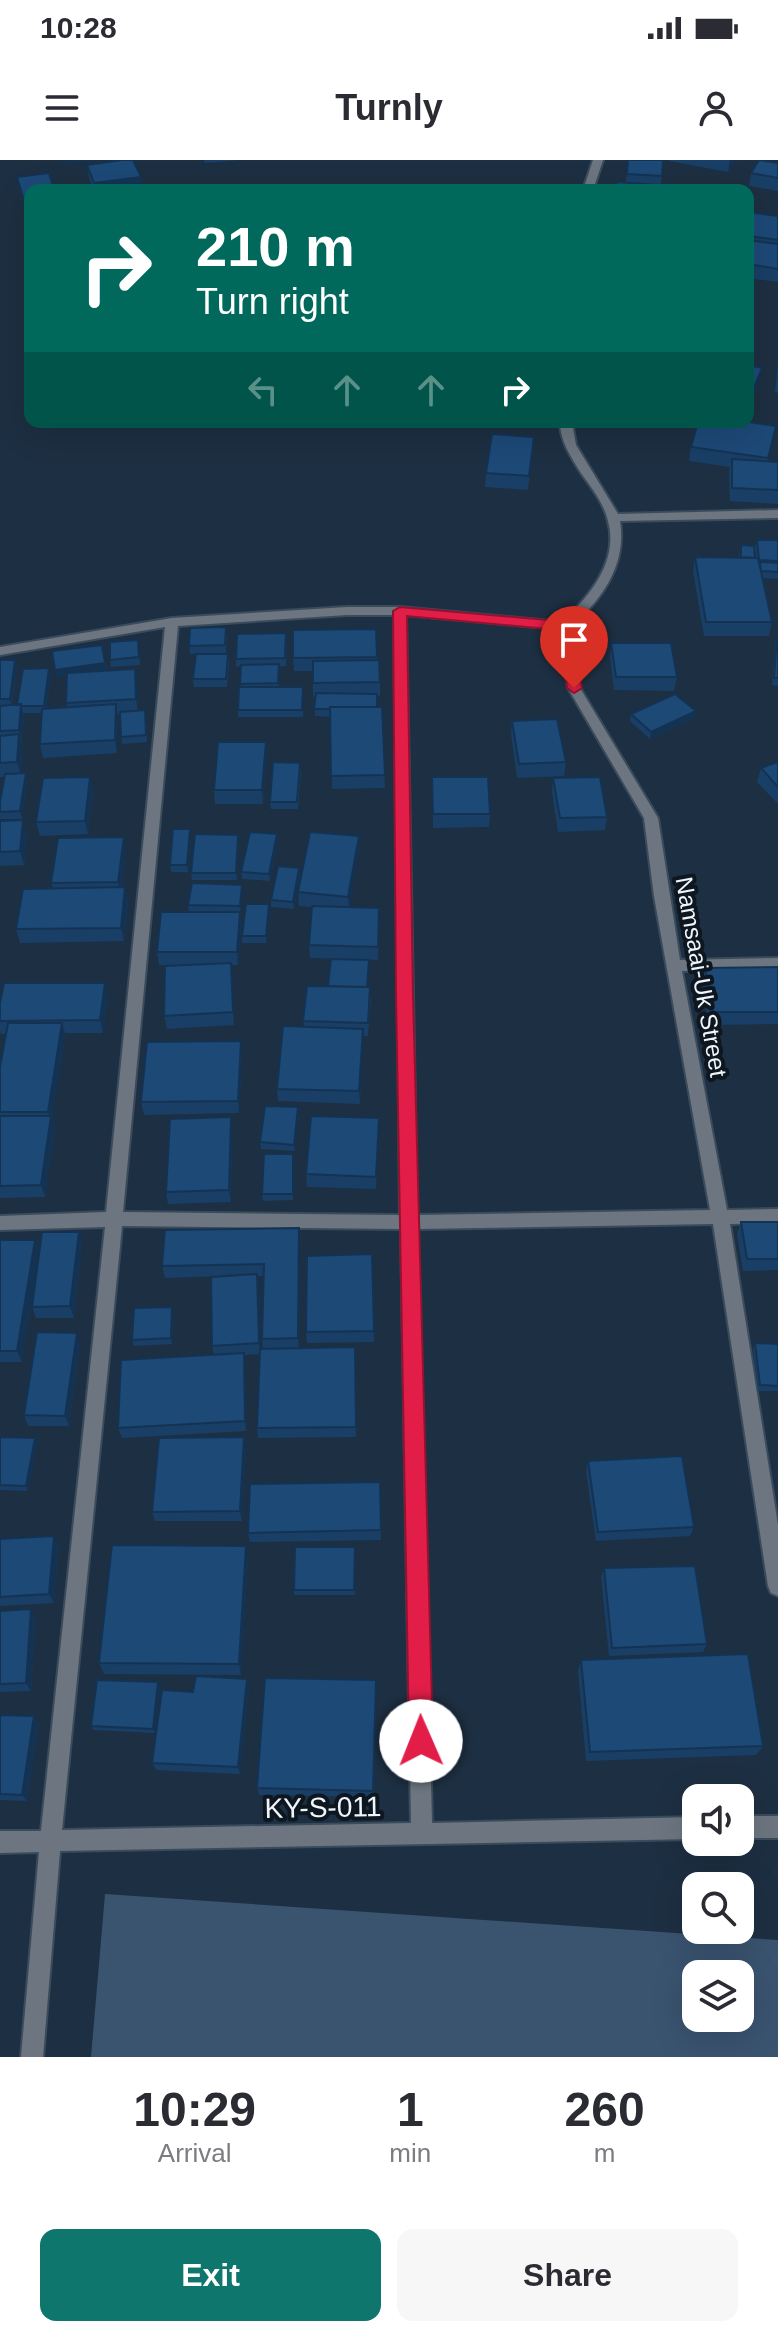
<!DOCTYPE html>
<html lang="en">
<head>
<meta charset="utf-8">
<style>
  :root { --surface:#fff; --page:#f7f7f7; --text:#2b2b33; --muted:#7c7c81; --accent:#0f766e }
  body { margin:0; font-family:Arial,sans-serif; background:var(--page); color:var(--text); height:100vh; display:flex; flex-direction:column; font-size:30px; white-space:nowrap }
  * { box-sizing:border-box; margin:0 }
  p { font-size:26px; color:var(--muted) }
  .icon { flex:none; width:44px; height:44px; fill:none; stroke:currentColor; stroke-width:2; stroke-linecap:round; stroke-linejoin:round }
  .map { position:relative; height:1897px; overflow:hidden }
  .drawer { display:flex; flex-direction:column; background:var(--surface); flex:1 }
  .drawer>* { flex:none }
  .hud { position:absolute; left:24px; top:24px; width:730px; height:244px; border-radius:16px; box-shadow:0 8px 32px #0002; background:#00695c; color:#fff; overflow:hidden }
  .controls { position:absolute; left:682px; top:1624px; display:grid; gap:16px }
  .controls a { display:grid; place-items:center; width:72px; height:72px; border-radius:16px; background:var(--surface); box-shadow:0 8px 32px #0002; font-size:40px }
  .pin { position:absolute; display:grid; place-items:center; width:68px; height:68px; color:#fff; margin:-82px -34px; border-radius:50% 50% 50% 0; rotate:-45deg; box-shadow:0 0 8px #0007 }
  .pin .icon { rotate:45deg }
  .me { position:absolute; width:88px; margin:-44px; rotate:359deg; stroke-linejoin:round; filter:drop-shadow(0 0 6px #0008) }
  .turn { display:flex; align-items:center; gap:28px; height:168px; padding:0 40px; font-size:36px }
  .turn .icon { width:104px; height:104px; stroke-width:2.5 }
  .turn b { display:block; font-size:56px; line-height:68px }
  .lanes { display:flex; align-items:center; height:76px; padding:0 40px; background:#0003; justify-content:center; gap:40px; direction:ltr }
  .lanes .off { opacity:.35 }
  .eta { display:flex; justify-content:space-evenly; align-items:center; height:136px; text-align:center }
  .eta b { font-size:48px; font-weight:800; line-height:56px }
  .cta { display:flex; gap:16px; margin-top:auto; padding:16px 40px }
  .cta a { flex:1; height:92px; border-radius:16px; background:var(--accent); color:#fff; font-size:32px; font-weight:800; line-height:92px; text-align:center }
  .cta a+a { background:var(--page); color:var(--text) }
  .status { display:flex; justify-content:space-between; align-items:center; height:56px; padding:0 40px; background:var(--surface); direction:ltr }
  .status svg { height:22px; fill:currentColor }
  header { display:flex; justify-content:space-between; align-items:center; height:104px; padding:0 40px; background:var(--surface); font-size:36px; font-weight:800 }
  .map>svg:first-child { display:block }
  .green { fill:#3a536f; fill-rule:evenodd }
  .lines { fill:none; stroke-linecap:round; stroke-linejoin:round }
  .street-casing { stroke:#3a4b5c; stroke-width:4 }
  .street { fill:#6d7680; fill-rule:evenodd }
  .wall { fill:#193f66; fill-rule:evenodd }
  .shaded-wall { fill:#143353 }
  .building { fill:#1d4977; stroke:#143353; stroke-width:2 }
  .route { fill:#e11d48; stroke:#92132f; stroke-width:2 }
  .labels { text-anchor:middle; stroke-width:8; stroke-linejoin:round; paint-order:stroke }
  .street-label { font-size:24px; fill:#eef5fc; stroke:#0e161f }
  .near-street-label { font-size:28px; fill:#eef5fc; stroke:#0e161f }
</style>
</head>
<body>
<div class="status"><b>10:28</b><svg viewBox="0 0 49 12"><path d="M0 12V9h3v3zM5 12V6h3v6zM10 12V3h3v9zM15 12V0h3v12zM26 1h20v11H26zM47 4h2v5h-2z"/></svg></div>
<header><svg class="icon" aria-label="menu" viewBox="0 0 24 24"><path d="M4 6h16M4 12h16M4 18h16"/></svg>Turnly<svg class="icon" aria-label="person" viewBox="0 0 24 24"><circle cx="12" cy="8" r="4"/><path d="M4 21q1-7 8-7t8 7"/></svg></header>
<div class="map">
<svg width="778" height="1897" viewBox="0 0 778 1897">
  <rect width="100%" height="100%" fill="#1d2f42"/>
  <path class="green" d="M105 1734 778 1780V1897H91ZM696 1814H740V1858H696Z"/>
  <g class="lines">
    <g class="street-casing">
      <path id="street" d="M593 0H603L593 30H583Z
        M560 262H572L576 285 618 354 778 350V358L620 361C627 405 602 439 571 467L580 528 658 658 680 800 778 798V810L682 811 727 1050 778 1049V1063L730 1064 778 1365V1436L771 1433 768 1426 713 1064 417 1069 432 1663 696 1657V1679L60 1691 43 1897H21L39 1692 0 1693V1671H41L105 1067 0 1070V1056L106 1052 165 467 0 495V487L172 458 347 447H400L562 462C590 436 619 401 608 361 604 343 591 327 581 313 571 297 560 281 560 262ZM347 455H394L400 1055 123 1052 178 466ZM406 455 559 469 568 528 644 658 654 736 710 1050 417 1055ZM122 1066 401 1069 411 1663 62 1670Z
        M740 1656H778V1678H740Z"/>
    </g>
    <use href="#street" class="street"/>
  </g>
  <path class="wall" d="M204 0H241L205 3Z
    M628 0 662 16 660 29 626 22Z
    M669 0H735L728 12 669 1Z
    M778 3V31L749 26 751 13Z
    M87 5 141 17 143 30H94L89 18Z
    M748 52 778 56V122L748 118Z
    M778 203V233L775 232Z
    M776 266 768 301 778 302V344L730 341 729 313 730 307 689 301 691 287Z
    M534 277 528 330 485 327 486 313Z
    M757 380H778V419L763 418 772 462 769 476H704L693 411 695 397H739L741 385 756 397 755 387Z
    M376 469 377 500 380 522V536H377V547H382L385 628 332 629 331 557 315 556V537H313V511H294L293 498Z
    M227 474 226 493 190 494 189 486Z
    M777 477H778V526L772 525 775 484Z
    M287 481 286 506H279V527H303V557H238V550L241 527V506L236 507V499Z
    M611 483 677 517 674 531 614 530 610 497Z
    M102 485 107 510 138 522V551L146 557 147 582 122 584 120 554H117V593L43 598 40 584 42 553H23L24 558 22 583H21L22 588 21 613 27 620 22 659H0V642L4 617H0V500H15L17 507 12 545H17L49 508 51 515 46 548 67 547V516L57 517Z
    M139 487 140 505 111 507 110 500Z
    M229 502 227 527H194L193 519Z
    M631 554 695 558 650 579 630 561Z
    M512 561 566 602 564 616 517 618 511 574Z
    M266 582 267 596 263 644H215L214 630Z
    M778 602V644L757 622 761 608Z
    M301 610 298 649H271L270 642Z
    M432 617 490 654 489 667 433 668Z
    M553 618 607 657 605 670 558 672 552 632Z
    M93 631 88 674 40 676 36 662Z
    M0 661 27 673 24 705 0 706Z
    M191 676 188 712H171L170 705Z
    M359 676V689L349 747 379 762 378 800 310 798 309 785 312 747 299 746 298 732Z
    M278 681 270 721 242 719 241 712Z
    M239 682 237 720H192L191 713Z
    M126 691 122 728 125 727 128 741 124 781 20 783 16 769 53 728 51 723Z
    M299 708 300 715 294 749 271 747V740Z
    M243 732 240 754 241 765 238 805H232L234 865 167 869 164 856 195 805H159L157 792 189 752 188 745Z
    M269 744 270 751 266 783H242V776Z
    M778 807V864L709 865 702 821 705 808Z
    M368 827 371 840 368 876H363L360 944 278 941 277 929 304 867 303 861Z
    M108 836 103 873H65L52 959 55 969 45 1037 0 1038V907L6 874H1L0 871V843Z
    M241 881 242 893 239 953 144 955 141 942Z
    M298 947 299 954 295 991 261 989 260 982Z
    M379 958 376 1029 307 1027 306 1014Z
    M232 970 231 1042 168 1044 166 1032Z
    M293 994V1040L263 1041 262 1034Z
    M741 1062H778V1110L743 1111 737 1074Z
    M299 1068 300 1080 299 1188 355 1187 356 1277 258 1278 257 1268 260 1194 244 1195 245 1204 246 1271 122 1278 118 1268 214 1195 212 1186 224 1116 165 1118 162 1106ZM258 1116H264L262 1179 263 1189H260L259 1126Z
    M79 1072 82 1083 74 1158H36L32 1147Z
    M0 1080H35L39 1092 22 1202H0Z
    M372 1094 374 1182 307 1183 306 1172Z
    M172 1147 173 1153 172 1184 134 1186 132 1180Z
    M755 1183 778 1184V1231H758L753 1189Z
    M80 1184 69 1266H28L24 1255Z
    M0 1277 35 1278 37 1283 28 1331 0 1330Z
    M246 1287 242 1361H155L152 1352Z
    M588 1301 694 1367 690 1376 596 1381 586 1311Z
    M380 1322 381 1380 250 1382 248 1373Z
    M0 1379 59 1385 54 1443 0 1446Z
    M355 1387V1435H294V1430Z
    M248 1398 241 1515 104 1514 99 1503Z
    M604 1408 707 1484 703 1492 609 1496 601 1417Z
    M0 1451 36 1458 31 1531 0 1532Z
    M581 1500 763 1586 756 1595 586 1601 578 1511Z
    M247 1519 249 1527 240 1614 156 1610 152 1603 193 1532Z
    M376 1520 374 1637 259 1635 257 1628Z
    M160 1526 155 1573 93 1570 91 1566Z
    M0 1555 39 1563 27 1641 0 1640Z"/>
  <path class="shaded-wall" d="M64 0H100L65 4Z
    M730 0H735L728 12Z
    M141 17 143 30H95L94 23Z
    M23 37H30V44H24Z
    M762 208 759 221 748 249V242Z
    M15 500 17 507 11 546 10 539Z
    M105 503 107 510 57 517 55 510Z
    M49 508 51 515 45 553 44 546Z
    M135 509 138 522V553L136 539Z
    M21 544 24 558 22 583 19 570Z
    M116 544 118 558 117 593 115 580Z
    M696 551 695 558 650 579 651 572Z
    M19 574 22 588 21 615 17 602Z
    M266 582 267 596 263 644 262 630Z
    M26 613 27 620 22 659 20 651Z
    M90 617 93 631 88 674 85 661Z
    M23 660 27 673 24 705 20 691Z
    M190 669 191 676 188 712 187 705Z
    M277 674 278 681 270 721 269 714Z
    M238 675 239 682 237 720 236 713Z
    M359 676V689L349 750 348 737Z
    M124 677 126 691 121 736 118 722Z
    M299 708 300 715 294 749 293 742Z
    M242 725 243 732 241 754 240 746Z
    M125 727 128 741 124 781 121 768Z
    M269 744 270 751 266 783V776Z
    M240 752 241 765 238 805 237 792Z
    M231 803 233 816 234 865 233 852Z
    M105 823 108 836 103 873 100 860Z
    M62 863 66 876 52 959 55 969 45 1037 41 1025 51 962 48 952Z
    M363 869V881L360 944 359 931Z
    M241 881 242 893 239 953 238 941Z
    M298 947 299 954 295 991 294 985Z
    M231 957 232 970 231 1042 229 1030Z
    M299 1068 300 1080 299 1189 298 1178Z
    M79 1072 82 1083 74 1158 70 1146Z
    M35 1080 39 1092 22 1202 17 1191Z
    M257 1114 259 1126 260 1194 259 1183Z
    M172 1147 173 1153 172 1184 171 1178Z
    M77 1173 80 1184 69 1266 65 1256Z
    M244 1193 245 1204 246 1271 245 1261Z
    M244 1277 246 1287 242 1361 240 1351Z
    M35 1278 37 1283 28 1331 26 1326Z
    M54 1376 59 1385 54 1443 49 1434Z
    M246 1386 248 1398 241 1515 239 1504Z
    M31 1449 36 1458 31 1531 26 1523Z
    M247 1519 249 1527 240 1614 238 1607Z
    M158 1522 160 1526 155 1573 153 1569Z
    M34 1556 39 1563 27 1641 22 1635Z"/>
  <path class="building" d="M122 0H133L141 17 94 23 87 5Z
    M628 0H663L662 16 627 14Z
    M759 0 778 3V18L751 13Z
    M49 13 54 30H30V37H23L17 17Z
    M617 22 657 25 656 30H615Z
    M748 52 778 56V80L748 76Z
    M748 80 778 84V109L748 104Z
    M748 205 762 208 748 242Z
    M698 262H748L776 266 768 298 691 287Z
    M492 274 534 277 529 316 486 313Z
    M732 299 778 302V330L732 328Z
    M757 380H778V401L759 400Z
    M741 385 754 386 755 398 741 397Z
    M695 397 758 398 772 462H706Z
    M760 402 778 403V412L761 411Z
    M226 467 225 485 189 486 190 468Z
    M376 469 377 497 293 498V470Z
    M286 473 285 498 236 499 237 474Z
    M777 477H778V518H774Z
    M138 480 139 497 110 500V482Z
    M611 483H671L677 517H616Z
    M102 485 105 503 55 510 52 491Z
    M196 494H228L226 519H193Z
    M0 500H15L10 539H0Z
    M379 500 380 522 313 523V501Z
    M279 504 278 523 240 524 241 505Z
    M49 508 44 546H21V544L17 545 23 509Z
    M135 509 136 539 66 543 67 513Z
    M239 527H303L302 550H238Z
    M316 533 377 534V547H330V549H314Z
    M675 534 696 551 651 572 631 554Z
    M21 544 19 570 0 571V546Z
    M116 544 115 580 40 584 42 549Z
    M330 547H382L385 615 331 616Z
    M145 550 146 575 121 577 120 552Z
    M557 559 566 602 519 604 512 561Z
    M19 574 17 602 0 603V576Z
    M218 582H266L262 630H214Z
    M273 602 300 603 297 642H270Z
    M778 602V627L761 608Z
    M26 613 20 651 0 652V642L5 614Z
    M90 617 85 661 36 662 43 618Z
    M432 617H488L490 654H433Z
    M600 617 607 657 560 658 553 618Z
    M23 660 20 691 0 692V661Z
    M173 669H190L187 705H170Z
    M250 672 277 674 269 714 241 712Z
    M310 672 359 676 348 737 298 732Z
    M195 674 238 675 236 713H191Z
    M124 677 118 722 51 723 58 678Z
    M278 706 299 708 293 742 271 740Z
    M192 723 242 725 240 746 188 745Z
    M125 727 121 768 16 769 23 729Z
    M246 744H269L266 776H242Z
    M312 746 379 748 378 787 309 785Z
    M161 752H240L237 792H157Z
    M331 799 369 800 367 827 328 826Z
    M231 803 233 852 164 856 165 806Z
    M778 807V852H713L705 808Z
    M4 823H105L100 860 0 861V843Z
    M307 826 370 827 368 863 303 861Z
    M8 863H62L48 952H0V907Z
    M283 866 363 869 359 931 277 929Z
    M241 881 238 941 141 942 147 882Z
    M265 946 298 947 294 985 260 982Z
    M0 956H51L41 1025 0 1026Z
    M311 956 379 958 376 1017 306 1014Z
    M231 957 229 1030 166 1032 170 959Z
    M264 994H293V1034H262Z
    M741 1062H778V1099H747Z
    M299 1068 298 1178 262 1179 264 1104 162 1106 165 1070Z
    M42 1072H79L70 1146 32 1147Z
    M0 1080H35L17 1191H0Z
    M372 1094 374 1171 306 1172 307 1096Z
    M257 1114 259 1183 212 1186 211 1117Z
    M172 1147 171 1178 132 1180 134 1148Z
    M37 1172 77 1173 65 1256 24 1255Z
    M755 1183 778 1184V1226L760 1225Z
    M355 1187 356 1267 257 1268 260 1189Z
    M244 1193 245 1261 118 1268 121 1200Z
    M0 1277 35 1278 26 1326 0 1325Z
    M244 1277 240 1351 152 1352 159 1278Z
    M682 1296 694 1367 598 1372 588 1301Z
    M380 1322 381 1370 248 1373 250 1324Z
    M54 1376 49 1434 0 1437V1379Z
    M112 1385 246 1386 239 1504 99 1503Z
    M295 1387H355L354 1430H294Z
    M695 1406 707 1484 612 1488 604 1408Z
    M31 1449 26 1523 0 1524V1451Z
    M748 1494 763 1586 590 1592 581 1500Z
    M196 1516 247 1519 238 1607 152 1603 162 1530 193 1532Z
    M265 1518 376 1520 373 1631 257 1628Z
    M97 1520 158 1522 153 1569 91 1566Z
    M0 1555 34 1556 22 1635 0 1634Z"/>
  <path class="route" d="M400 447 570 462 582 528 574 533 567 528 558 470 407 456 413 835 433 1581 429 1589 421 1593 413 1589 409 1581 396 835 393 451Z"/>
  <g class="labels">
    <g class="street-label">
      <text transform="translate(701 817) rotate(80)" y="8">Namsaai-Uk Street</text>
    </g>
    <g class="near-street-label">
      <text transform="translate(323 1647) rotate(-1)" y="10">KY-S-011</text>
    </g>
  </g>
</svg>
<div class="controls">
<a><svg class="icon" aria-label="sound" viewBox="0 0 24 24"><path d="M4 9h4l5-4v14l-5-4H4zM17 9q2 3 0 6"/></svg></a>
<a><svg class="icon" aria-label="search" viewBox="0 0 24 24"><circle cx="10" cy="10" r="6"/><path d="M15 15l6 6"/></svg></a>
<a><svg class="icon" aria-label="layers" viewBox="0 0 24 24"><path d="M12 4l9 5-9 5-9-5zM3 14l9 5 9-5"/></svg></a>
</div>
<div class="pin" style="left:574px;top:528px;background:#d93025"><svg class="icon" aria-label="arrive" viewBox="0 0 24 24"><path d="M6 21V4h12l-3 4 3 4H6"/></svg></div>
<svg class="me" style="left:421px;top:1581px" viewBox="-20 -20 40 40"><circle r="19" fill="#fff"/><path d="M0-13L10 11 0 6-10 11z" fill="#e11d48"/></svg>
<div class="hud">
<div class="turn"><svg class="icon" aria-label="right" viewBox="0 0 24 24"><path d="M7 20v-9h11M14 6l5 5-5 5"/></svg><div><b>210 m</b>Turn right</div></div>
<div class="lanes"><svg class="icon off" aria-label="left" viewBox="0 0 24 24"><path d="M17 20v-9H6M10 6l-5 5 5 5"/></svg><svg class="icon off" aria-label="ahead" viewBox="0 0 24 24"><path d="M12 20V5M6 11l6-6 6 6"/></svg><svg class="icon off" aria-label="ahead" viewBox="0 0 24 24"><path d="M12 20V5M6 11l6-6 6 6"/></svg><svg class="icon" aria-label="right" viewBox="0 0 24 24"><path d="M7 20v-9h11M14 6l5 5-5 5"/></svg></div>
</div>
</div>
<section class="drawer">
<div class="eta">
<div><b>10:29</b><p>Arrival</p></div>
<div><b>1</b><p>min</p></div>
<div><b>260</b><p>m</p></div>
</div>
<div class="cta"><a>Exit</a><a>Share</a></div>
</section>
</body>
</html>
